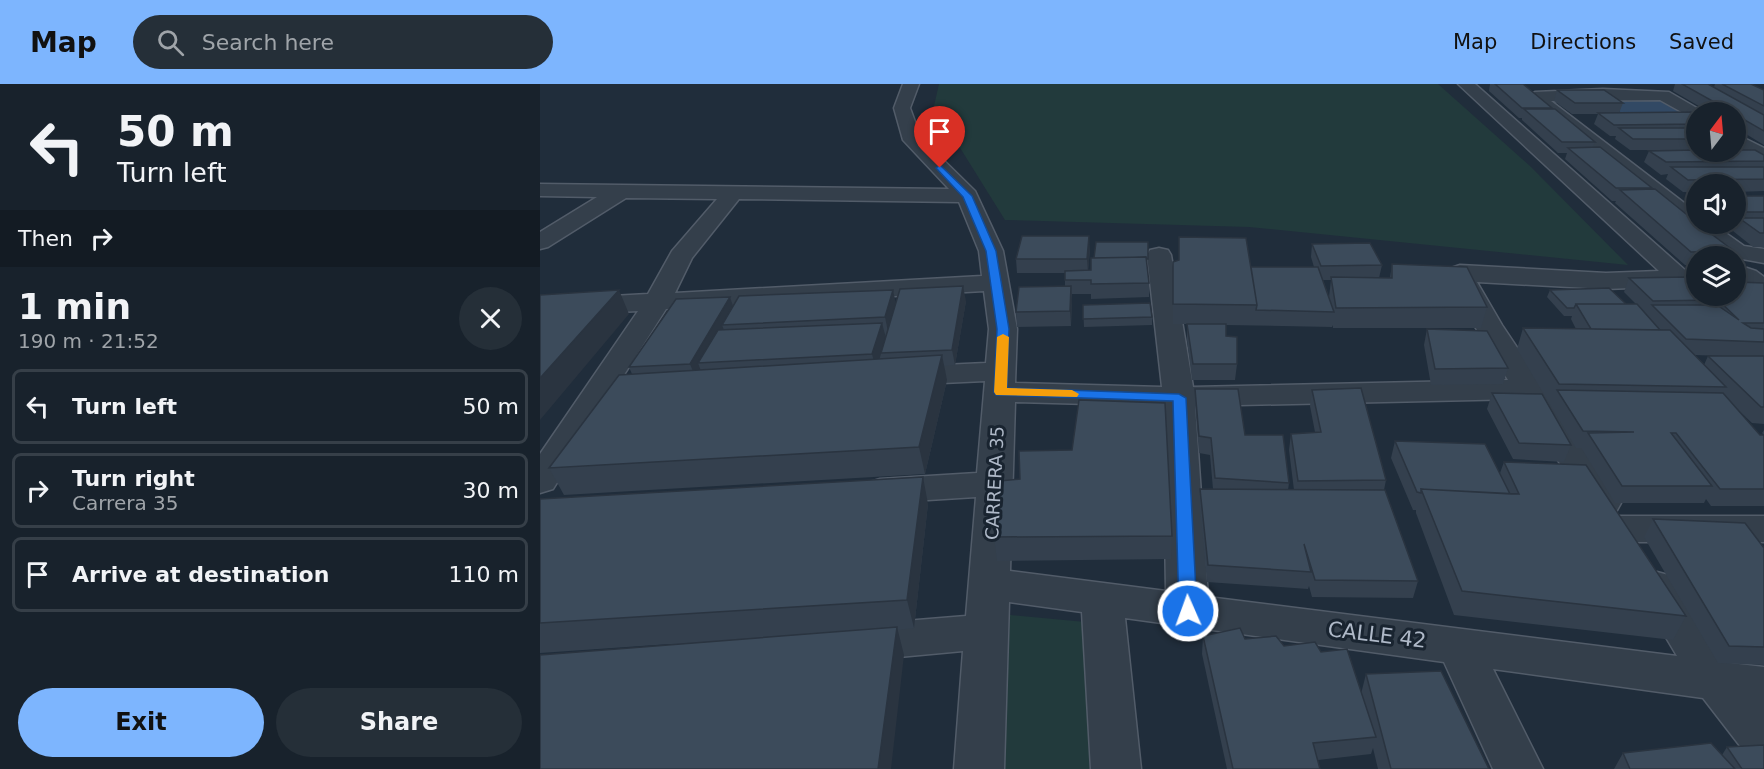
<!DOCTYPE html>
<html lang="en">
<head>
<meta charset="utf-8">
<style>
  :root { --surface:#18222c; --page:#252f38; --text:#f1f3f6; --muted:#9fa4a9; --line:#363f48; --accent:#7db5fe }
  body { margin:0; font-family:"DejaVu Sans",sans-serif; background:var(--page); color:var(--text); height:100vh; display:flex; flex-direction:column; font-size:22px; white-space:nowrap }
  * { box-sizing:border-box; margin:0 }
  p { font-size:20px; color:var(--muted) }
  .icon { flex:none; width:33px; height:33px; fill:none; stroke:currentColor; stroke-width:2; stroke-linecap:round; stroke-linejoin:round }
  .map { position:relative; flex:1; overflow:hidden }
  .panel { display:flex; flex-direction:column; background:var(--surface); width:540px }
  .panel>* { flex:none }
  .guide { background:#18222c; color:var(--text); overflow:hidden }
  .needle { width:39px; rotate:16deg }
  .tools { position:absolute; left:1146px; top:18px; display:grid; gap:12px }
  .tools a { display:grid; place-items:center; width:60px; height:60px; border-radius:50%; background:var(--surface); box-shadow:0 3px 9px #0003,0 0 0 2px var(--line); font-size:30px }
  .pin { position:absolute; display:grid; place-items:center; width:51px; height:51px; color:#fff; margin:-62px -26px; border-radius:50% 50% 50% 0; rotate:-45deg; box-shadow:0 0 6px #0007 }
  .pin .icon { rotate:45deg }
  .me { position:absolute; width:66px; margin:-33px; rotate:358deg; stroke-linejoin:round; filter:drop-shadow(0 0 4px #0008) }
  .turn { display:flex; align-items:center; gap:21px; height:126px; padding:0 18px; font-size:27px }
  .turn .icon { width:78px; height:78px; stroke-width:2.5 }
  .turn b { display:block; font-size:42px; line-height:51px }
  .then { display:flex; align-items:center; height:57px; padding:0 18px; background:#0003; gap:12px; font-size:22px }
  .round { display:grid; place-items:center; flex:none; width:63px; height:63px; border-radius:32px; background:var(--page) }
  .headline { display:flex; align-items:center; justify-content:space-between; height:102px; padding:0 18px }
  h1 { font-size:36px; font-weight:700; line-height:45px }
  .button { display:flex; gap:12px; margin-top:auto; padding:12px 18px }
  .button a { flex:1; height:69px; border-radius:36px; background:var(--accent); color:#111; font-size:24px; font-weight:700; line-height:69px; text-align:center }
  .button a+a { background:var(--page); color:var(--text) }
  ul { padding:0; list-style:none }
  li { display:flex; align-items:center; gap:18px; height:75px; margin:0 12px 9px; padding:0 6px; border:3px solid var(--line); border-radius:9px }
  li div { flex:1 }
  li b { display:block; font-size:22px }
  li em { font-style:normal }
  header { display:flex; align-items:center; gap:36px; box-sizing:border-box; height:84px; padding:0 30px; background:var(--accent); color:#111 }
  header strong { font-size:28px }
  nav { display:flex; gap:33px; margin-inline-start:auto; font-size:21px }
  .search { width:420px; height:54px; background:var(--page); display:flex; align-items:center; gap:15px; box-sizing:border-box; padding:0 21px; border-radius:33px; color:var(--muted); font-size:22px }
  main { display:flex; flex:1; min-height:0 }
  .map>svg:first-child { display:block }
  .green { fill:#223a3c }
  .water { fill:#324964 }
  .lines { fill:none; stroke-linecap:round; stroke-linejoin:round }
  .street-casing { stroke:#525c69; stroke-width:3 }
  .street { fill:#343f4b; fill-rule:evenodd }
  .wall { fill:#34404e; fill-rule:evenodd }
  .shaded-wall { fill:#2a3440 }
  .building { fill:#3c4b5b; stroke:#2a3440; stroke-width:1.5 }
  .route { fill:#1a73e8; stroke:#114b97; stroke-width:1.5 }
  .slow { fill:#f59e0b }
  .labels { text-anchor:middle; stroke-width:6; stroke-linejoin:round; paint-order:stroke }
  .street-label { font-size:18px; fill:#afb9c8; stroke:#192430 }
  .near-street-label { font-size:21px; fill:#afb9c8; stroke:#192430 }
</style>
</head>
<body>
<header>
<strong>Map</strong>
<div class="search"><svg class="icon" aria-label="search" viewBox="0 0 24 24"><circle cx="10" cy="10" r="6"/><path d="M15 15l6 6"/></svg>Search here</div>
<nav><a>Map</a><a>Directions</a><a>Saved</a></nav>
</header>
<main>
<section class="panel">
<div class="guide">
<div class="turn"><svg class="icon" aria-label="left" viewBox="0 0 24 24"><path d="M17 20v-9H6M10 6l-5 5 5 5"/></svg><div><b>50 m</b>Turn left</div></div>
<div class="then">Then<svg class="icon" aria-label="right" viewBox="0 0 24 24"><path d="M7 20v-9h11M14 6l5 5-5 5"/></svg></div>
</div>
<div class="headline"><div><h1>1 min</h1><p>190 m · 21:52</p></div><a class="round"><svg class="icon" aria-label="close" viewBox="0 0 24 24"><path d="M6 6l12 12M18 6L6 18"/></svg></a></div>
<ul>
<li><svg class="icon" aria-label="left" viewBox="0 0 24 24"><path d="M17 20v-9H6M10 6l-5 5 5 5"/></svg><div><b>Turn left</b></div><em>50 m</em></li>
<li><svg class="icon" aria-label="right" viewBox="0 0 24 24"><path d="M7 20v-9h11M14 6l5 5-5 5"/></svg><div><b>Turn right</b><p>Carrera 35</p></div><em>30 m</em></li>
<li><svg class="icon" aria-label="arrive" viewBox="0 0 24 24"><path d="M6 21V4h12l-3 4 3 4H6"/></svg><div><b>Arrive at destination</b></div><em>110 m</em></li>
</ul>
<div class="button"><a>Exit</a><a>Share</a></div>
</section>
<div class="map">
<svg width="1224" height="685" viewBox="0 0 1224 685">
  <rect width="100%" height="100%" fill="#202d3b"/>
  <path class="green" d="M399 0H898L990 82 1088 181 709 143 465 136 394 22Z
    M460 530 556 539 569 685H452Z"/>
  <path class="water" d="M1062 15H1118L1141 29 1083 30Z"/>
  <g class="lines">
    <g class="street-casing">
      <path id="street" d="M363 0H379L370 24 381 54 435 107 463 167 477 245 475 299 622 303 607 171 610 166 619 164 628 166 631 171 653 303 968 296 934 241 909 193 907 189 911 184 920 181 1066 189 1119 187 918 0H935L1154 194 1150 199 1141 202 1066 205 937 198 962 241 1081 419 1076 428 1063 431 1050 428 980 315 655 322 668 513 1137 572 1096 503 1102 492 1117 488 1132 492 1190 579 1224 583V678L1207 671 1163 614 953 585 1003 685H953L904 578 585 534 601 685H551L542 528 469 518 464 685H414L423 567 316 577 300 572 294 559 300 546 316 541 426 532 436 413 340 419 327 415 322 407 327 399 340 395 437 389 445 297 360 301 349 298 345 292 349 286 360 283 446 279 449 245 444 207 126 225 80 297 111 296 122 298 127 305 122 312 68 317 13 405 0 409V370L98 227 0 232V216L108 210 132 167 177 115 86 114 8 163 0 165V148L57 113 0 112V100L409 105 363 56 354 24ZM199 115 419 118 439 167 442 192 135 209 152 174ZM475 318 623 322 626 507 470 487Z
        M1063 5 1129 8 1162 27 1156 28V36L1120 16 1011 17 1156 128V140H1173L1204 162 1224 165V179L1186 172 987 13 995 8Z
        M1196 50 1224 64V78L1196 63Z
        M1207 184 1216 187 1224 193V214L1215 212 1196 194 1198 187Z
        M1079 432H1224V458H1079L1065 454 1060 445 1065 436Z"/>
    </g>
    <use href="#street" class="street"/>
  </g>
  <path class="wall" d="M950 0H983L1012 24V25L1055 58 1053 63 1112 104V105L1194 167 1192 172H1156V181H1145L1075 119 1076 117H1072L1025 75 1027 69H1018L982 36V34H979L949 7Z
    M1135 0H1168L1174 3 1175 0H1211L1224 6V61L1196 44V28H1169L1133 7Z
    M1017 6 1083 19 1079 29 1156 30V68H1196V50L1204 55 1200 66 1224 71V107L1196 108V100H1156V108H1143L1126 95 1128 90 1121 91 1104 78 1109 67 1127 66H1090L1075 55 1076 52H1070L1054 40 1058 30H1032L1014 17Z
    M1196 112H1224V163H1213L1193 147 1195 141H1187L1185 140H1196Z
    M608 158 607 182 609 199V213L551 215V210H532L531 242 477 243 476 228 525 202V189H477L476 175 550 165 548 187 551 186 554 174Z
    M772 160 842 181 839 194H850L852 180 947 223 941 244H793V241L792 243 686 241V252L697 280 695 296H652L647 256V240H659H633V178L711 183H774L771 173ZM783 196H791L789 213Z
    M1089 194 1156 212H1196L1224 199V340L1212 339 1195 323 1220 351H1224L1222 349 1224 346V422H1171L1166 415 1164 419H1075L1042 365V364H1036L977 265 983 244 1036 245 1031 235 1032 232H1024L1007 213 1010 206 1086 220H1096L1084 208ZM1155 271 1183 272H1168L1164 281Z
    M190 213 193 222 426 217 415 281 404 282 407 296 385 390 24 411 9 384 92 290 89 283Z
    M543 221 612 233V241L544 243Z
    M887 245 968 284 963 300 891 301 884 261Z
    M655 305 705 351 749 399 748 406H754L749 366 751 350 775 348 770 322 772 306 846 396 844 406 878 497 873 514 772 513 769 502 768 505 667 498 660 422V405H673L670 371 659 369 655 321Z
    M952 309 1031 361 1024 378 973 375 947 325Z
    M855 357 960 389 964 378 1146 532 1133 556 914 531 876 429V426H873L851 374Z
    M480 395 632 452 631 475 457 477 454 453Z
    M0 415 388 420 374 544 357 546 364 571 130 560 0 569Z
    M1113 435 1224 464V581L1178 579 1104 453Z
    M663 552 705 555 744 562 821 610 826 590 949 685H838L833 664 831 670 778 676 780 685H687L662 570Z
    M1187 663 1224 685H1074L1083 669 1182 671Z"/>
  <path class="shaded-wall" d="M549 152 550 165 548 189 547 175Z
    M423 202 426 217 415 281 412 266Z
    M531 202 532 216 531 242 530 227Z
    M79 206 89 230 0 336V294Z
    M353 206 356 220 348 248 345 233Z
    M190 213 195 228 182 241 184 246 158 279 161 287 156 295 150 280Z
    M342 239 346 254 336 286 332 270Z
    M402 271 407 296 385 390 379 363Z
    M383 393 388 420 374 544 367 516Z
    M357 543 364 571 351 685H338Z"/>
  <path class="building" d="M955 0H983L1012 24H982Z
    M1142 0H1168L1224 31V47L1196 31V28H1192Z
    M1182 0H1211L1224 6V22Z
    M1017 6H1064L1083 19H1035Z
    M984 25H1015L1055 58H1022Z
    M1154 28 1156 30V40L1074 41 1058 29Z
    M1079 44H1156V55H1093Z
    M1196 50 1204 55H1196Z
    M1060 63 1112 104H1076L1028 64Z
    M1156 66V68H1196V66H1215L1224 71V77L1126 78 1109 67Z
    M1131 83H1224V95L1148 96Z
    M1115 105 1156 138V140H1158L1194 167 1151 168 1080 106Z
    M1196 112H1224V128H1196Z
    M1199 134H1224V149H1220Z
    M482 152H549L547 175H476Z
    M639 153 706 154 717 221 633 220V178L639 176Z
    M556 158H608V175H607L606 173 554 174Z
    M830 159 842 181 781 182 772 160Z
    M606 173 609 199 551 200V196H525V187L551 186V174Z
    M852 180 927 183 947 223 796 224 791 193 852 194Z
    M711 183H778L794 228 716 226 717 221Z
    M1147 193 1156 201V212H1169L1174 216 1113 217 1089 194Z
    M1196 198 1224 199V239H1203L1211 244 1224 245V258L1146 255 1112 221H1177L1199 236 1174 212H1196Z
    M423 202 412 266 341 269 360 205Z
    M531 202 530 227 476 228 479 203Z
    M1069 204 1086 220H1036L1034 224H1027L1010 206Z
    M79 206 0 294V211Z
    M353 206 345 233 182 241 199 212Z
    M190 213 150 280 89 283 136 215Z
    M610 219 612 233 543 235V221Z
    M1036 220H1097L1120 246 1051 245Z
    M342 239 332 270 158 279 178 246Z
    M647 240H686V252L697 253V280H653Z
    M983 244 1130 246 1186 303 1019 300Z
    M887 245 947 247 968 284 895 285Z
    M402 271 379 363 9 384 79 291Z
    M1168 272H1224V323H1221Z
    M821 304 846 396 758 397 751 350 781 348 772 306Z
    M655 305H698L705 351H743L749 399 675 394 671 354 659 352Z
    M1017 306 1183 309 1220 351H1224V405H1180L1136 349H1131L1172 402H1082L1048 349 1094 348 1043 347Z
    M952 309 1002 310 1031 361 979 359Z
    M539 316 625 319 632 452 454 453 459 397 480 395 479 367 532 366Z
    M855 357 945 360 970 410 881 405V409L877 408Z
    M964 378 1046 381 1146 532 922 507 881 405 979 410Z
    M383 393 367 516 0 539V415Z
    M660 405 845 406 878 497 775 496 764 460 771 488 668 481Z
    M1113 435 1205 439 1224 464V563L1189 562Z
    M357 543 338 685H0V571Z
    M700 544 705 555 736 552 744 562 775 558 781 568 807 565 836 653 773 659 780 685H693L663 552Z
    M901 587 949 685H851L826 590Z
    M1171 659 1195 685H1090L1083 669Z
    M1224 661V685H1202L1187 663Z"/>
  <path class="route" d="M400 81 432 112 456 167 469 245 467 304 639 310 646 314 657 527 654 531 648 533 642 531 639 527 633 317 456 311 454 308 457 245 446 167 423 113 397 85 396 84Z"/>
  <path class="slow" d="M463 250 469 253 467 304 532 306 539 310 537 313 456 311 454 308 457 253Z"/>
  <g class="labels">
    <g class="street-label">
      <text transform="translate(455 399) rotate(-87)" y="6">CARRERA 35</text>
    </g>
    <g class="near-street-label">
      <text transform="translate(837 551) rotate(7)" y="7">CALLE 42</text>
    </g>
  </g>
</svg>
<div class="tools">
<a><svg class="needle" viewBox="-14 -14 28 28"><path d="M0-13l5 13h-10z" fill="#e53935"/><path d="M0 13l5-13h-10z" fill="#9fa4a9"/></svg></a>
<a><svg class="icon" aria-label="sound" viewBox="0 0 24 24"><path d="M4 9h4l5-4v14l-5-4H4zM17 9q2 3 0 6"/></svg></a>
<a><svg class="icon" aria-label="layers" viewBox="0 0 24 24"><path d="M12 4l9 5-9 5-9-5zM3 14l9 5 9-5"/></svg></a>
</div>
<div class="pin" style="left:400px;top:84px;background:#d93025"><svg class="icon" aria-label="arrive" viewBox="0 0 24 24"><path d="M6 21V4h12l-3 4 3 4H6"/></svg></div>
<svg class="me" style="left:648px;top:527px" viewBox="-20 -20 40 40"><circle r="17" fill="#1a73e8" stroke="#fff" stroke-width="3"/><path d="M0-11L8 9 0 5-8 9z" fill="#fff"/></svg>
</div>
</main>
</body>
</html>
